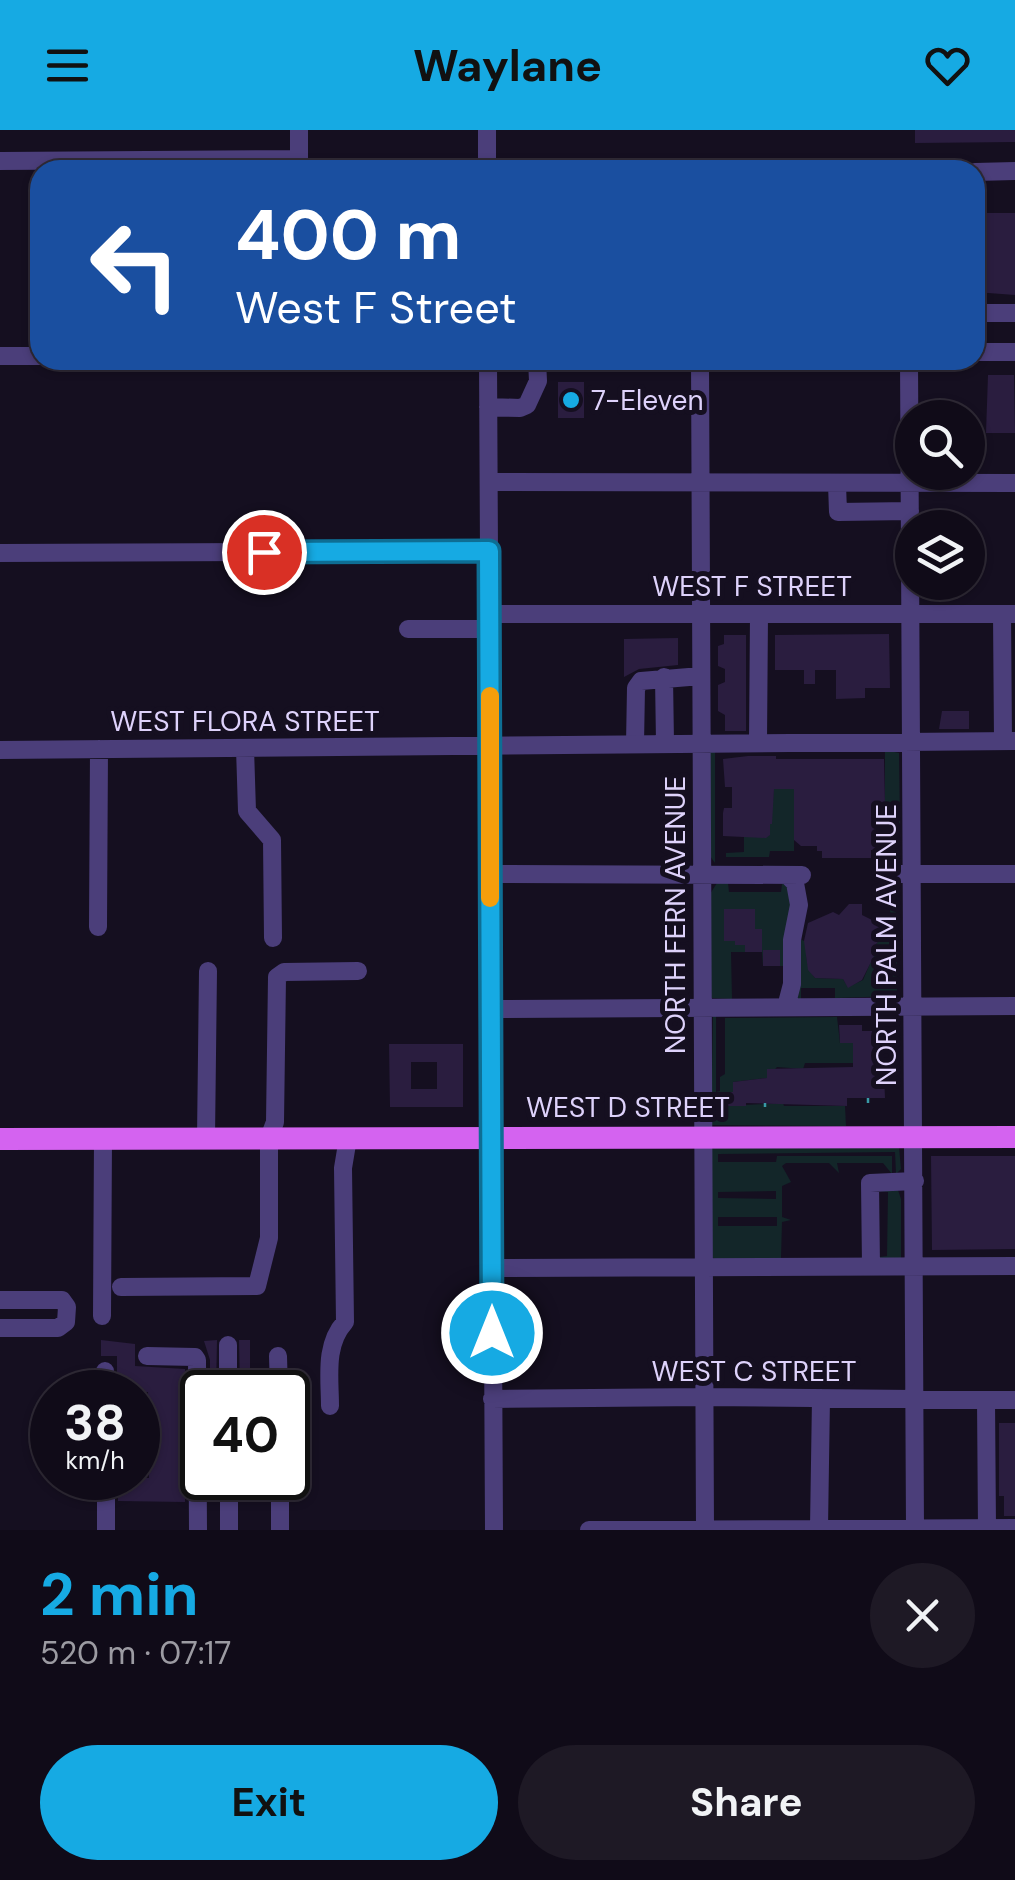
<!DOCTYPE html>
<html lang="en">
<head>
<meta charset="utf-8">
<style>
  :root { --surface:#100b18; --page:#1e1925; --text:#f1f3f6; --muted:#9c9ba2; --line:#302b37; --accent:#16aae3 }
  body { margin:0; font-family:"DM Sans",sans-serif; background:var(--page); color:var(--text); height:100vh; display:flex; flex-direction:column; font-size:38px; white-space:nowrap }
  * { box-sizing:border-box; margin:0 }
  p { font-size:32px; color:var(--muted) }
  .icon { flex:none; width:55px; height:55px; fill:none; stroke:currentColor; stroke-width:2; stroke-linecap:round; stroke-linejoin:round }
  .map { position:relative; height:1400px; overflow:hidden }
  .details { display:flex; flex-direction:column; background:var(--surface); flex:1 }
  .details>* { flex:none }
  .top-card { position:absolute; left:30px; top:30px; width:955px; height:210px; border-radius:30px; box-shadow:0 2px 8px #0004,0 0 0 2px var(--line); background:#1a4fa0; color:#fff; overflow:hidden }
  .controls { position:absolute; left:895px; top:270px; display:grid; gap:20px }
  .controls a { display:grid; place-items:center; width:90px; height:90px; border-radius:50%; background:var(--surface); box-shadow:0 2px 8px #0004,0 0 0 2px var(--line); font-size:50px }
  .speed { position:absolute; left:30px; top:1240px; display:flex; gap:20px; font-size:50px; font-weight:700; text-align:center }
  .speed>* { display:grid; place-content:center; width:130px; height:130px; border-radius:50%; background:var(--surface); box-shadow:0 2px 8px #0004,0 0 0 2px var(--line); line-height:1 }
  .speed small { font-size:25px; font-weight:400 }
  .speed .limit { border:5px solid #111; border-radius:15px; background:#fff; color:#111 }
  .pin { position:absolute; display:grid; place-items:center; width:85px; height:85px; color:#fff; margin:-42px; border:5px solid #fff; border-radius:50%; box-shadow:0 2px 10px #0007 }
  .me { position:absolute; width:110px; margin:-55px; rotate:0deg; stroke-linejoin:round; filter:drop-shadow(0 0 8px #0008) }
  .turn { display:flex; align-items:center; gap:35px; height:210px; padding:0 40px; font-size:45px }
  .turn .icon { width:130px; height:130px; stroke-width:2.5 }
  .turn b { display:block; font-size:70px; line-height:85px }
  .round { display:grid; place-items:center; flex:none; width:105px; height:105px; border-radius:52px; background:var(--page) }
  .overview { display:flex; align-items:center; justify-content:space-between; height:170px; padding:0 40px }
  h1 { font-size:60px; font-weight:700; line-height:75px; color:var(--accent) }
  .action { display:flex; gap:20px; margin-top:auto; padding:20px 40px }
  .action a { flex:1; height:115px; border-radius:60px; background:var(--accent); color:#111; font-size:40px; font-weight:700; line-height:115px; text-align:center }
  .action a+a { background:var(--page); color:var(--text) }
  header { display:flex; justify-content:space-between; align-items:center; height:130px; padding:0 40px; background:var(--accent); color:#111; font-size:45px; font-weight:700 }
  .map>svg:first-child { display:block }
  .green { fill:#132629; fill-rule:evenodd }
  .building { fill:#2a1d3f; fill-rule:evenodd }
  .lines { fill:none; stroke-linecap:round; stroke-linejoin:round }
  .path { stroke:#399aa7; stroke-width:2.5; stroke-dasharray:5 8; stroke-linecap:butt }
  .minor { stroke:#4b3e7a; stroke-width:18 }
  .major { stroke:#d463f0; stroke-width:22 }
  .route-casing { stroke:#0e6e94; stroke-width:25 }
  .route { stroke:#16aae3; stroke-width:18 }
  .slow { stroke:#f59e0b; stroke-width:18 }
  .poi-dot { fill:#16aae3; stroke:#150f20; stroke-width:4 }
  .labels { text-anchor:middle; stroke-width:10; stroke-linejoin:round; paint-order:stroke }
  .poi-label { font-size:28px; fill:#ded2fb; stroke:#150f20; text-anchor:start }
  .street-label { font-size:28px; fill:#ded2fb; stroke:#150f20 }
</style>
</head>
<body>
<header><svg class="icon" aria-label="menu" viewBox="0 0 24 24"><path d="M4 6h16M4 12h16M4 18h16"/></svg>Waylane<svg class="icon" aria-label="heart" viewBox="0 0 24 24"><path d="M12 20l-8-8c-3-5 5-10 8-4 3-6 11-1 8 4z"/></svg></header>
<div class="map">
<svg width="1015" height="1400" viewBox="0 0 1015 1400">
  <rect width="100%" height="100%" fill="#150f20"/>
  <path class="green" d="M715 620V733L710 726V622Z
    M885 620 899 623 900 694H885Z
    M774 649 794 659V721H770L769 727H726V723L744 722V681L748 672 773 671Z
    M884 752 896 759 897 866 835 868V858H801V869H796L800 809 808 813C805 826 806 837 815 848L843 849 848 857 863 850 875 822 873 817 882 808V799L892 790 889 776 892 767 885 759Z
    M717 753H728L729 762H781L782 754H786L792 762 787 836H763L762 822H731L732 869 711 868 710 764Z
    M713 884H716V962L720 961V947L725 944V888L837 887 840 913H853L856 933H805L803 939 777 937 767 948 733 952V962H725V976L783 973 784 976H845L846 996 711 995Z
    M899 1017 901 1039 896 1044 895 1022 718 1024V1032H776L777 1026H892V1044L883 1033H837L839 1043 829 1033H786L782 1036 791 1052 782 1056V1087L791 1090 782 1092 781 1128 867 1129 718 1130 711 1127V1019L714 1018ZM776 1061V1069L718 1068V1062ZM718 1087H777V1096H718Z
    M898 1060 901 1069V1129L880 1131 879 1127 887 1126 888 1062 878 1061Z"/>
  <path class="building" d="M915 0H1015V12L915 13Z
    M975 83H1015V165L975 162Z
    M988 245H1014L1015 303H986Z
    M558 252H584V288H558Z
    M889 504 890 558H865V568L836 569V540H815V554H804V540H775V505Z
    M724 505H746V601H725V585L718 581V555L725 552V539L718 536V516L724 514Z
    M678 508V535L639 539 624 547V509Z
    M942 581H969V599H939Z
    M748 626H776V629H884L886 720H871V728H822V721H817V716H801L794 710V659H774L772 694H770V705L766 708 723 706V683L724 678H732V657H725L723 629Z
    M849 774H862V785L882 795V808L873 817 876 822 862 850 848 858 843 849 815 848 808 840 804 811 808 793 833 782 839 785Z
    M724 779H755V799H762V822H745V815H735V811H724Z
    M763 820H780V836H763Z
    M839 895H862V901H882L885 968H847V976L746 973V976H725V962H733V952L767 948V939L853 937V913H840Z
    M389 914H463V977H390ZM411 932H437V959H411Z
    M931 1026H1015V1119L932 1120Z
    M101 1210 135 1214V1236L185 1239V1372L118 1371V1348H149L148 1262H117V1226H101Z
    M217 1210 216 1262H210V1230L204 1211Z
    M239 1210H250V1262H240Z
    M999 1293H1015V1386H1004V1366H999Z
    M242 1348H251V1371H242Z"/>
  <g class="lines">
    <path class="path" d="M868 968V976
      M765 977V973"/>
    <path class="minor" d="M299 0V40
      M487 0V40
      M0 31 299 29
      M975 42 1015 41
      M975 183H1015
      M975 222H1015
      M0 226H40
      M488 230 494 1400
      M700 230 705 1400
      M909 230 915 1400
      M488 277 520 278 527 275 538 251 537 230
      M489 352 1015 353
      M837 354 838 382 910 381
      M0 423 489 421
      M490 484H1015
      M1002 484 1003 611
      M408 499H490
      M664 547 665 613
      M758 612 759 484
      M635 614 636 558 641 551 701 546
      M245 618 247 681 272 710 273 808
      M0 620 1015 611
      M490 744 802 745
      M900 744H1015
      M98 797 99 619
      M786 877 792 854V810L799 775 795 753 787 745
      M491 879 1015 876
      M206 1008 208 841
      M871 1136 870 1053 915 1051
      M492 1138 1015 1136
      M121 1157 257 1156 269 1108V1008L275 992 277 847 284 842 358 841
      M0 1170H62L67 1177 66 1192 58 1198H0
      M102 1186 103 1008
      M228 1215V1262
      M147 1226 195 1227 197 1230 198 1400
      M278 1226 279 1262
      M105 1241V1262
      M492 1269 704 1267 1015 1270
      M986 1270 987 1398
      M330 1276C330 1248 324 1215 345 1192L343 1038 348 1008
      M106 1348V1400
      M229 1348V1400
      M280 1348V1400
      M819 1398 821 1268
      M589 1400 1015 1398"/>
    <path class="major" d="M0 1009 1015 1007"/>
  </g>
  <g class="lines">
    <g class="route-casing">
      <path id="route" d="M264 422 489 421 492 1203"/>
    </g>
    <use href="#route" class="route"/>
    <path class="slow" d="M490 566V768"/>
  </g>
  <circle class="poi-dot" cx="571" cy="270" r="10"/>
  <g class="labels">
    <g class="poi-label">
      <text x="591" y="280">7-Eleven</text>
    </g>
    <g class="street-label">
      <text x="752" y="466">WEST F STREET</text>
      <text x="245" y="601">WEST FLORA STREET</text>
      <text transform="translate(675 785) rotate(-90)" y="10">NORTH FERN AVENUE</text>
      <text transform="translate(886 815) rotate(-90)" y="10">NORTH PALM AVENUE</text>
      <text x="628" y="987">WEST D STREET</text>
      <text x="754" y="1251">WEST C STREET</text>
    </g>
  </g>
</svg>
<div class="controls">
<a><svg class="icon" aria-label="search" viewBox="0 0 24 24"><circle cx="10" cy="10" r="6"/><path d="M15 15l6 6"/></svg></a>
<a><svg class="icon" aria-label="layers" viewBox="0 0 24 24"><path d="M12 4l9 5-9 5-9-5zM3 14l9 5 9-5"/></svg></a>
</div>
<div class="speed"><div>38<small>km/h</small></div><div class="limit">40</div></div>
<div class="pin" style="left:264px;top:422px;background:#d93025"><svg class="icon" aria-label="arrive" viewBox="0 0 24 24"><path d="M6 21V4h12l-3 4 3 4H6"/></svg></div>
<svg class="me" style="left:492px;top:1203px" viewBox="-20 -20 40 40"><circle r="17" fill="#16aae3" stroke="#fff" stroke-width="3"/><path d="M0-11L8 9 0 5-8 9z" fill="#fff"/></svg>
<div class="top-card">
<div class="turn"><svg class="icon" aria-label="left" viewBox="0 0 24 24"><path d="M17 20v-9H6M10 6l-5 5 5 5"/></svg><div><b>400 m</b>West F Street</div></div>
</div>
</div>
<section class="details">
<div class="overview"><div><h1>2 min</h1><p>520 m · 07:17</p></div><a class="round"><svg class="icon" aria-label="close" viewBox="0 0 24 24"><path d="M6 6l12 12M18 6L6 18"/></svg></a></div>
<div class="action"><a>Exit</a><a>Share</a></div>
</section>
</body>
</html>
